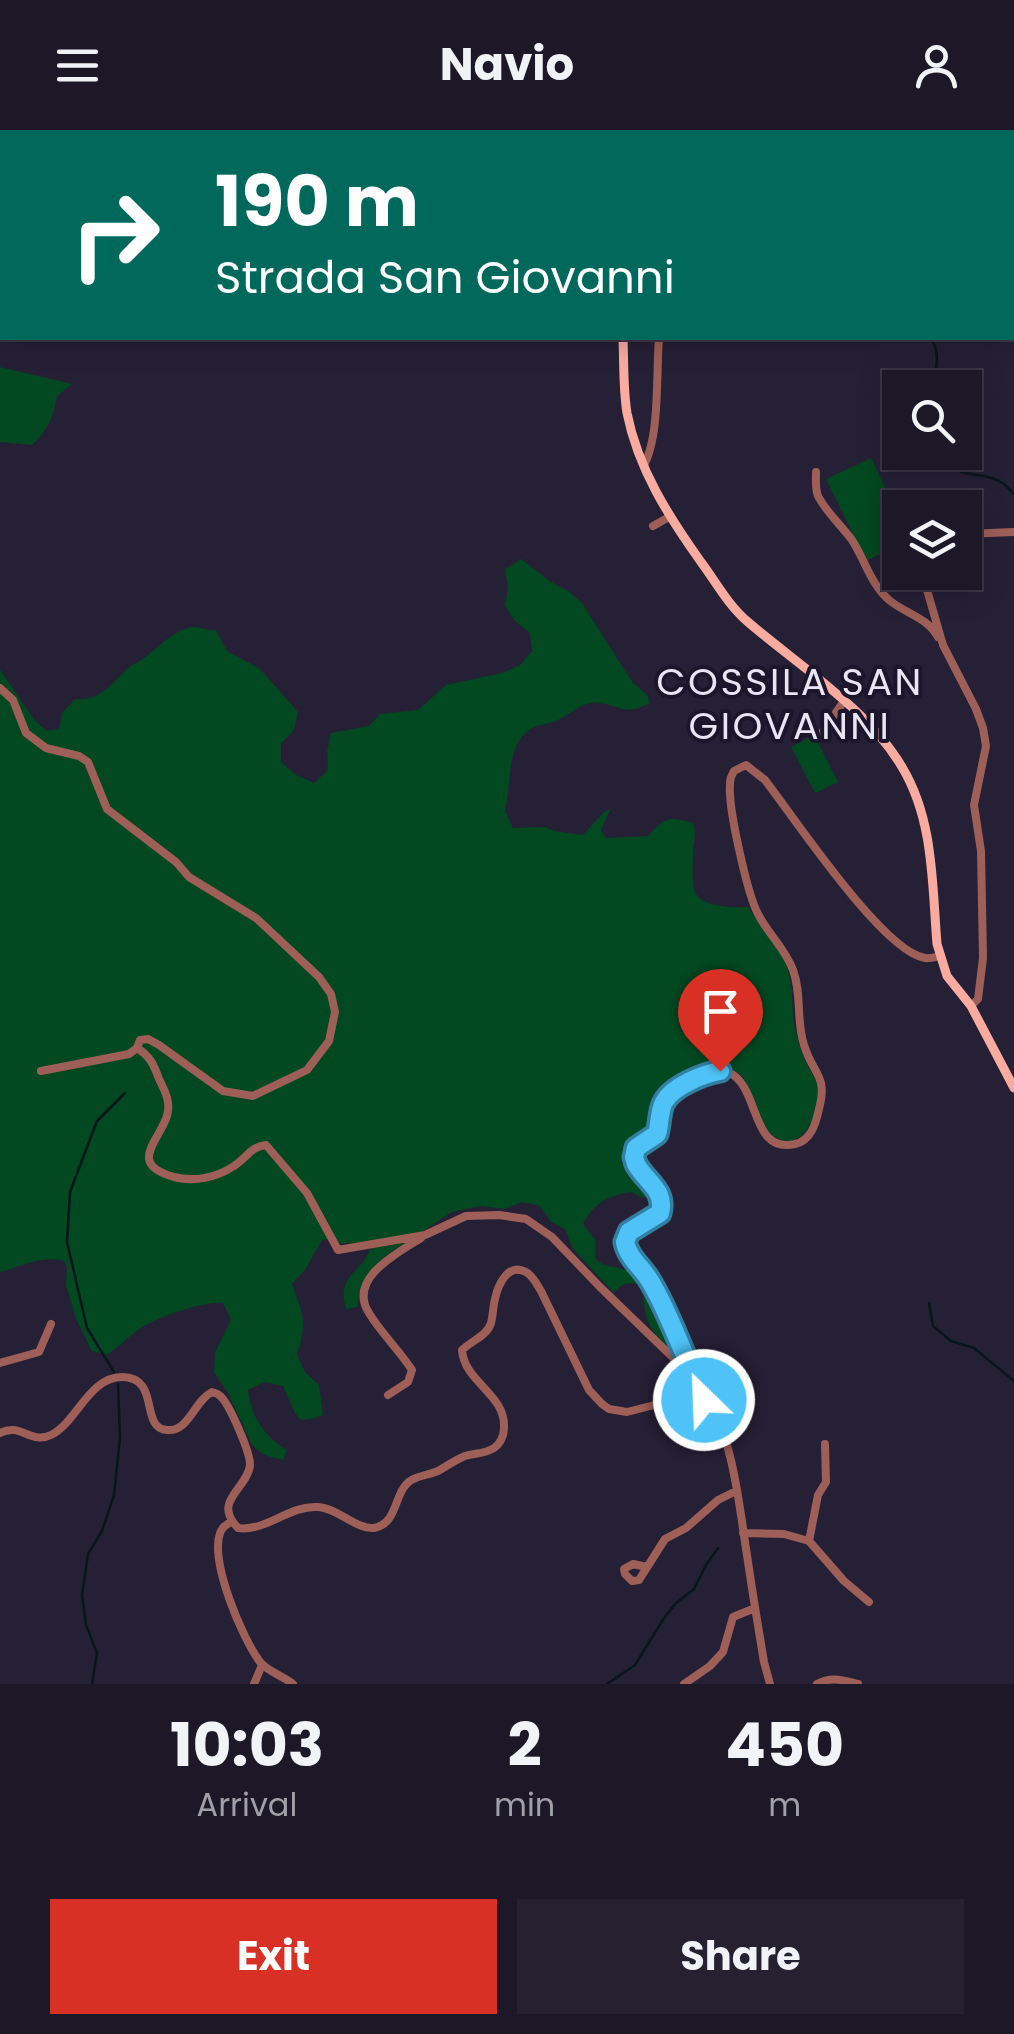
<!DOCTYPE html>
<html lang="en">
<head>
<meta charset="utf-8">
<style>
  :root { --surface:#1c1828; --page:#252130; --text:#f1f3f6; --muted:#a0a0a8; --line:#3a3745; --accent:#d93025 }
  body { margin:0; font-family:Poppins,sans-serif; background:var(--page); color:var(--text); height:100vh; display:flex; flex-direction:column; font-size:38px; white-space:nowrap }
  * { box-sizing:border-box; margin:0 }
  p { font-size:32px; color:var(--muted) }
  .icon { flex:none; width:55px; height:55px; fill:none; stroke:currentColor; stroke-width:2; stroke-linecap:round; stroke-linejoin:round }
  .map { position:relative; height:1554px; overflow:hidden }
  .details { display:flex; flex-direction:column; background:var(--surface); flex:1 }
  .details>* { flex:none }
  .banner { position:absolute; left:0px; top:0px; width:1015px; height:210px; box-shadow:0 5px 25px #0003,0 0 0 2px var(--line); background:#00695c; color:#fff; overflow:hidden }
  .tools { position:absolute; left:882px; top:240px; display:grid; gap:20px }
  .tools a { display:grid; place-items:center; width:100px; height:100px; border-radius:0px; background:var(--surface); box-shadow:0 5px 25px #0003,0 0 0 2px var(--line); font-size:50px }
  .pin { position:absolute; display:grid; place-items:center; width:85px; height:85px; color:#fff; margin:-102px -42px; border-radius:50% 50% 50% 0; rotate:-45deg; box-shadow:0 0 10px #0007 }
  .pin .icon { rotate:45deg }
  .me { position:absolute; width:110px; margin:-55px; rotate:336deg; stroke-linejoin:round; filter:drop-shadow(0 0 8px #0008) }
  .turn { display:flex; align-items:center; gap:35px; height:210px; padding:0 50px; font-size:45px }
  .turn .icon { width:130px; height:130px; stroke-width:2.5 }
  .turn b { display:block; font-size:70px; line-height:85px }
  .eta { display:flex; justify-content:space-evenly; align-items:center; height:170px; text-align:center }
  .eta b { font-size:60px; font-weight:700; line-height:70px }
  .button { display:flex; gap:20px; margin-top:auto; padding:20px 50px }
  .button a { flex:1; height:115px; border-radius:0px; background:var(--accent); color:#fff; font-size:40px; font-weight:700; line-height:115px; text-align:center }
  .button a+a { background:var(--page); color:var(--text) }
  header { display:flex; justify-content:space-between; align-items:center; height:130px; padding:0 50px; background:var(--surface); font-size:45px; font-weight:700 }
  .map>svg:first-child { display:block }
  .green { fill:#024820 }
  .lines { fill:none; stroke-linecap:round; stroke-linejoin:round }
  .stream { stroke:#06171b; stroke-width:2.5 }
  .minor { stroke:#9d5f57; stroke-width:8 }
  .major { stroke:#f9aba0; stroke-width:9 }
  .route-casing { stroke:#337fa1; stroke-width:25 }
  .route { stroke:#4fc3f7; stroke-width:18 }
  .labels { text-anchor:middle; stroke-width:8; stroke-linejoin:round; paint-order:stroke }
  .quarter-label { font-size:38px; letter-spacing:2.5px; fill:#e8e5f4; stroke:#1c162c }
</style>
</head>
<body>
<header><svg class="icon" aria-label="menu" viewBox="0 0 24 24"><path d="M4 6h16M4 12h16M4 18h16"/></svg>Navio<svg class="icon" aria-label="person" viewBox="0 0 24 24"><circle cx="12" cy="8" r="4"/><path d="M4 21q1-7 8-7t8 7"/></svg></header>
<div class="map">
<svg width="1014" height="1554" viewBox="0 0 1014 1554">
  <rect width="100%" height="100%" fill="#262036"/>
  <path class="green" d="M0 237 72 254 57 266C53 288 48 300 32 315L0 312Z
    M871 328 900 388V414L866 431 826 349Z
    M521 429 551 452 568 461 582 473 622 536 633 553 647 565 650 573C622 587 622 575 598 573 581 571 571 585 556 591 549 594 541 594 534 597 505 611 512 654 505 681L513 698 545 697 554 701 583 705 603 683 611 678 601 700 606 708 648 706C666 687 666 686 693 693 697 704 693 712 693 724 693 735 691 755 696 764 704 777 734 778 748 777 760 796 777 814 786 835 795 857 790 879 796 902 798 911 801 922 805 931 809 940 816 948 818 958 822 975 807 1013 787 1011 741 1006 768 914 699 943 681 951 661 961 656 982 654 989 654 997 651 1004 610 1020 640 1042 653 1065L650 1068 640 1067 632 1062C608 1065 594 1073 583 1094L595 1109V1128L602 1134 639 1143 649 1156 682 1230C670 1218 650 1204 646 1185 643 1173 645 1166 638 1154 626 1152 621 1154 614 1163L572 1118 566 1100 551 1092 540 1076 522 1072 505 1079 481 1076 452 1082 391 1122 378 1133 361 1158 357 1177 346 1179C336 1145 361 1144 371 1118L363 1112 341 1114 334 1108 322 1110 305 1140 292 1154C303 1185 308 1191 297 1224L305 1242 319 1255 323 1285 315 1288 301 1290 295 1283 283 1256 265 1252 248 1260C251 1287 265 1307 287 1320L283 1330C269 1327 259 1324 251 1313L228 1263 214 1242 215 1223 231 1189 223 1173C204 1171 154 1188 138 1200 127 1208 118 1218 106 1225L92 1221 77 1191 66 1156 67 1137 64 1131C39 1125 23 1137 0 1142V540L36 592 47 601 59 599 62 583 75 569C101 571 110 555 127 539 133 534 140 531 147 526 160 516 175 499 193 497 201 497 208 501 216 500L227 521 260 539 298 582 294 600 281 614V632L296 645 314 653 328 640 327 622 331 603 369 596 380 584 418 580 446 555 502 543 520 535 532 521 530 503 515 491 505 476 508 458 505 439Z
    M814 605 838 652 815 663 791 617Z"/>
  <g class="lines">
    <path class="stream" d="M944 0 945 2
      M931 208C941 223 936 240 932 258
      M939 322C955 352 978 339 1001 352 1006 355 1010 360 1014 364
      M929 1173 933 1196 951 1211 974 1218 1014 1251
      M114 1242 87 1198 67 1112 70 1062 97 991 125 963
      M92 1554 97 1523 86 1495 82 1465 88 1424 102 1401 114 1365 120 1308 118 1254
      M607 1554 635 1535 664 1488 676 1473 694 1459 706 1435 718 1418"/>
    <path class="minor" d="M593 0 594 2
      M1013 0 1014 1
      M698 2 699 0
      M644 335C660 306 656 243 659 208
      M816 342C816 351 815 358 818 366 826 382 841 395 852 410 865 430 870 453 889 470 906 484 927 487 938 507
      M653 396 669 387
      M965 404 1014 402
      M924 442 925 453 943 515 976 579 983 598 986 616 974 675 981 721 983 828 978 869 971 876
      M0 558 13 570 26 603 46 618 79 626 88 632 107 679 176 732 189 747 256 788 319 847 331 864 335 882 329 911 307 940 253 966 223 961 159 915 148 909 140 910 137 918
      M819 607 844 571
      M41 941 129 924 137 918C150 926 154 935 159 949 165 961 171 972 167 986 159 1011 127 1034 174 1047 194 1052 216 1048 234 1036 247 1028 250 1017 266 1015L307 1063 338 1120 425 1105 466 1086 499 1085 526 1089 552 1107 600 1157 688 1242
      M0 1233 39 1222 51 1194
      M388 1265 408 1252 412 1240C399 1220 381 1203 369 1183 347 1149 397 1123 421 1108
      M0 1303C20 1292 31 1315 51 1305 77 1292 89 1247 122 1247 161 1247 139 1298 167 1300 189 1302 194 1271 212 1262 214 1263 217 1263 219 1265 229 1272 251 1324 250 1336 246 1360 212 1371 238 1398 266 1402 289 1375 318 1377 338 1378 357 1400 374 1398 401 1393 392 1356 416 1348 423 1345 431 1344 438 1341 447 1336 455 1330 465 1326 475 1323 485 1324 494 1318 500 1314 504 1306 504 1298 506 1264 464 1252 462 1220 471 1211 487 1206 491 1193 493 1186 493 1176 495 1169 498 1155 508 1132 526 1142 533 1146 538 1156 541 1161L589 1260 602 1274 609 1279 627 1282 666 1272 704 1270
      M231 1392C225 1396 223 1396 220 1403 210 1432 242 1508 260 1532 267 1541 283 1546 293 1554
      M743 1403 784 1404 809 1411 844 1451 869 1472
      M809 1411 818 1365 826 1352 825 1314
      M647 1437 633 1434 624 1439 625 1444 632 1451 639 1450 665 1409 686 1398 718 1370 736 1361
      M254 1554 262 1535
      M684 1554 710 1536 723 1522 733 1487 755 1478
      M770 1554 764 1532C758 1496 752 1460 747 1425 740 1384 733 1298 704 1270L705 1265 650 1150 631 1128 625 1112 629 1102 660 1083 662 1068C650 1052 631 1039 636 1018L657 1004C667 970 657 970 692 951 702 946 717 937 728 942 761 956 749 1024 795 1014 811 1011 816 993 819 979 828 945 813 945 804 915 796 891 802 864 793 840 785 818 767 803 757 782 747 761 728 678 730 655 730 648 731 647 734 641L746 635 765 650C793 686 883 822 925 828 930 829 935 827 940 826
      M817 1554C831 1546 842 1550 858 1554"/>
    <path class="major" d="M344 0 351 2
      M515 0 516 2
      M442 2V0
      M623 208C624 232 623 259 627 283 638 339 669 387 701 432 716 452 728 475 748 492 798 535 868 579 902 637 934 690 932 754 937 814L947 846 971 876 1014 958"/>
  </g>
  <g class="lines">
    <g class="route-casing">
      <path id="route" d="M704 1270 705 1265C683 1229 672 1187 650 1151 642 1137 628 1128 625 1112L629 1102 660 1083C666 1060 646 1052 636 1034L634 1027 636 1018 657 1004C660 994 659 981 664 972 673 956 703 944 720 941"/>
    </g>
    <use href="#route" class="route"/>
  </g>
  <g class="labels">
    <g class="quarter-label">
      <text x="790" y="565">COSSILA SAN<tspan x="790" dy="44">GIOVANNI</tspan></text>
    </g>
  </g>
</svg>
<div class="tools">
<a><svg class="icon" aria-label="search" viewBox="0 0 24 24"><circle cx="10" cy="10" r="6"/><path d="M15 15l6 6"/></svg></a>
<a><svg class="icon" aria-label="layers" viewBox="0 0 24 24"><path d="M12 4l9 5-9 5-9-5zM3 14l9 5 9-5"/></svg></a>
</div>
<div class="pin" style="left:720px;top:941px;background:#d93025"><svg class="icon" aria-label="arrive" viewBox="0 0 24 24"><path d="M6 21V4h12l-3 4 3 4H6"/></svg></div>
<svg class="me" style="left:704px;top:1270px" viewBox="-20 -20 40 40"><circle r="17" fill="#4fc3f7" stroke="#fff" stroke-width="3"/><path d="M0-11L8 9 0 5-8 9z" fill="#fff"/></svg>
<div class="banner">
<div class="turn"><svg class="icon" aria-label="right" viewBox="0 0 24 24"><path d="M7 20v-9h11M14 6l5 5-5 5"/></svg><div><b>190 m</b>Strada San Giovanni</div></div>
</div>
</div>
<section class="details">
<div class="eta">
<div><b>10:03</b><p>Arrival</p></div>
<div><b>2</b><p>min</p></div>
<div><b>450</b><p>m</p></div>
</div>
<div class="button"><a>Exit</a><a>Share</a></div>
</section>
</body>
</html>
